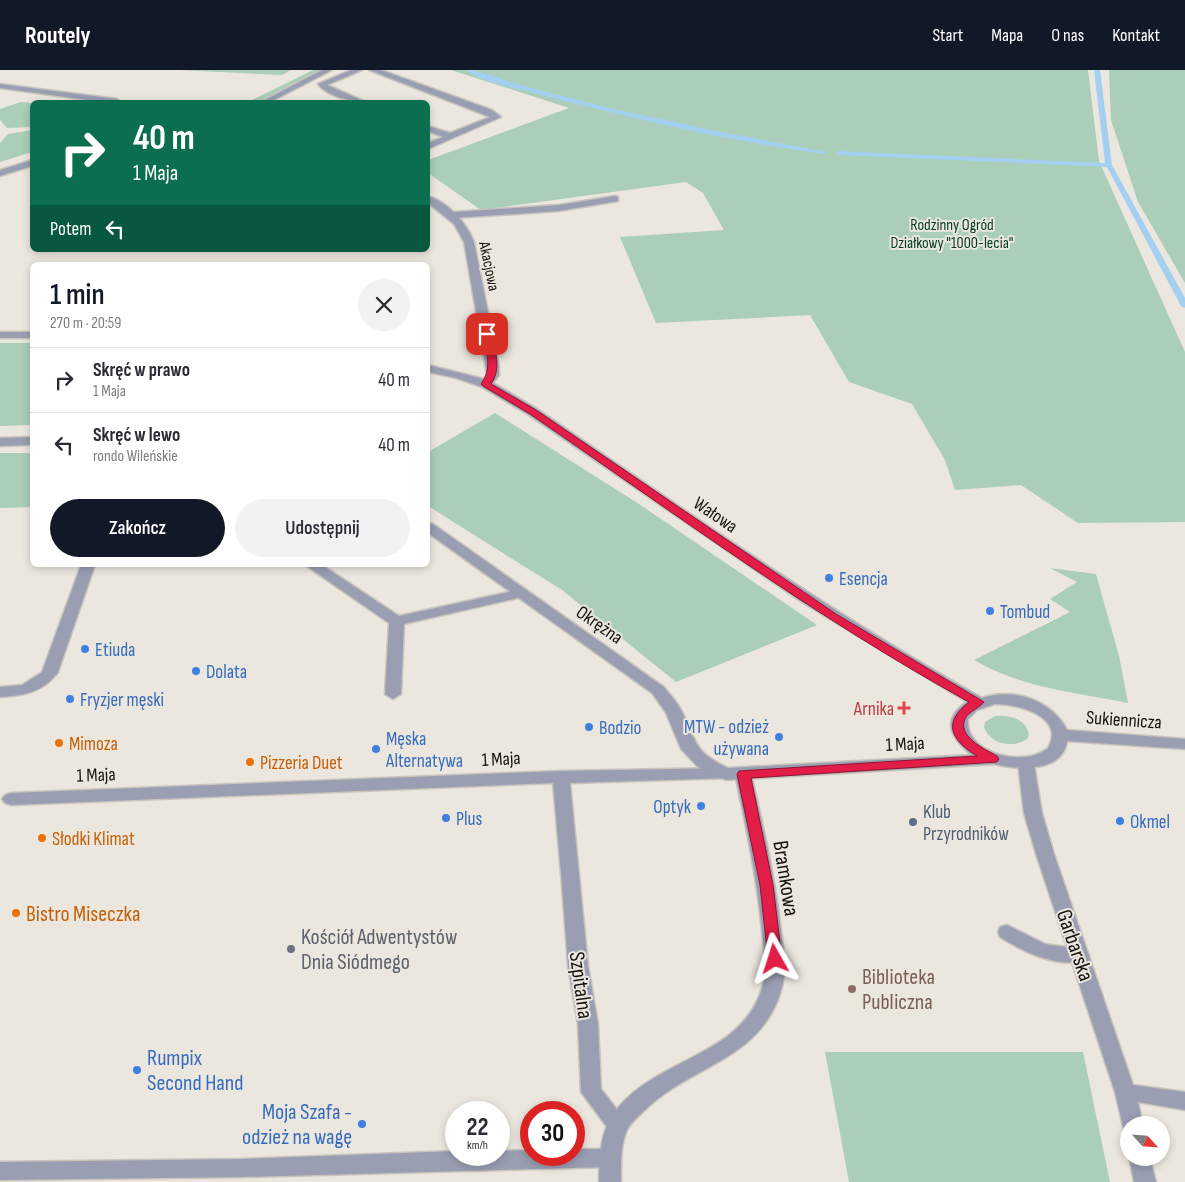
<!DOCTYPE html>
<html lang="pl">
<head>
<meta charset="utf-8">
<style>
  :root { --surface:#fff; --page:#f2f2f3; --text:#2b2b33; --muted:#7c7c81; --line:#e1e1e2; --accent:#111827 }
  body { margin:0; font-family:"Sofia Sans Condensed",sans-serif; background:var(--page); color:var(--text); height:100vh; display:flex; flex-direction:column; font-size:19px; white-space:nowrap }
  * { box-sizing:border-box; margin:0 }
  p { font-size:16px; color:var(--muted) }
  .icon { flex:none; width:28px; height:28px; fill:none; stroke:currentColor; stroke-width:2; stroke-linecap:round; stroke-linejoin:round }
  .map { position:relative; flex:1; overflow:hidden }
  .details { position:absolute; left:30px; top:192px; width:400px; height:305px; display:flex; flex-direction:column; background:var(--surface); border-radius:8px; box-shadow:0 2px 8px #0003 }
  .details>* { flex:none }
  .top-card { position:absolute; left:30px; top:30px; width:400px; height:152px; border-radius:8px; box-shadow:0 2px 8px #0003; background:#0b6e4f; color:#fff; overflow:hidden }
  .needle { width:32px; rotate:116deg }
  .buttons { position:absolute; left:1120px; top:1046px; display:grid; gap:10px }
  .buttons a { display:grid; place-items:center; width:50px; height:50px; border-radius:50%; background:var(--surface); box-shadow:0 2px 8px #0003; font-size:25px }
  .speed { position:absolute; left:445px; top:1031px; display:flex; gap:10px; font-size:25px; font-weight:700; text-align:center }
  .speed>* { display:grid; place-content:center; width:65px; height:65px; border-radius:50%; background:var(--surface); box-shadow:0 2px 8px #0003; line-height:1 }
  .speed small { font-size:12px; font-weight:400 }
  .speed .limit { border:8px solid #d22; background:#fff; color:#111 }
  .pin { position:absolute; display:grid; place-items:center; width:42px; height:42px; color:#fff; margin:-21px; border-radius:10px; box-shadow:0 2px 8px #0006 }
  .me { position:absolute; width:55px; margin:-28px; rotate:354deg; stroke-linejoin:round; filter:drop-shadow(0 0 4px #0008) }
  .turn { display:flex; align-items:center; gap:18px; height:105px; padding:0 20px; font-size:22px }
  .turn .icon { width:65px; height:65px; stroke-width:2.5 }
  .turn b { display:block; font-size:35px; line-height:42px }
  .then { display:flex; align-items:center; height:48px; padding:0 20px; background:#0003; gap:10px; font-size:19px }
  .round { display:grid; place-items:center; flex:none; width:52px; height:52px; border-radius:26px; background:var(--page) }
  .overview { display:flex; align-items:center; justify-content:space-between; height:85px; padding:0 20px }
  h1 { font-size:30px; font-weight:600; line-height:38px; color:var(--accent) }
  .primary-button { display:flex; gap:10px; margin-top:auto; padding:10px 20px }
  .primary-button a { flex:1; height:58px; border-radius:30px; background:var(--accent); color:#fff; font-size:20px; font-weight:600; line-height:58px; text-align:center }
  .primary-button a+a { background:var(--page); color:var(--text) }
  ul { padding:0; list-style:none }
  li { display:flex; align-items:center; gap:15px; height:65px; padding:0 20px; border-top:1px solid var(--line) }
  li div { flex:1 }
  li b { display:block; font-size:19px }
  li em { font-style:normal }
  header { display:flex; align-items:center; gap:30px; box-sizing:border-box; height:70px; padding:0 25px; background:var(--accent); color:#fff }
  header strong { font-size:24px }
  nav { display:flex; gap:28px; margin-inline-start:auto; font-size:18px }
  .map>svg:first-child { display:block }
  .green { fill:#aaceb7 }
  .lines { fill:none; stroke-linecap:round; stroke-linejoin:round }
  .stream { fill:#a3d0f0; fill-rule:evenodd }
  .service-casing { stroke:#c9c5bd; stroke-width:3 }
  .pedestrian-casing { stroke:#c9c5bd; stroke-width:3 }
  .minor-casing { stroke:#c9c5bd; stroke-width:3 }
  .tertiary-casing { stroke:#c9c5bd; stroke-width:3 }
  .service { fill:#9a9eb2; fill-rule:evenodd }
  .pedestrian { fill:#9a9eb2; fill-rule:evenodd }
  .minor { fill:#9a9eb2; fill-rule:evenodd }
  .tertiary { fill:#9a9eb2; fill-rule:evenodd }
  .route { fill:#e11d48; stroke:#92132f }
  .shop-dot { fill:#3f7fe0; stroke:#ebe7de; stroke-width:2 }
  .health-dot { fill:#e0444e; stroke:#ebe7de; stroke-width:2 }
  .food-dot { fill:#e8710a; stroke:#ebe7de; stroke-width:2 }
  .service-dot { fill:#5c6f8a; stroke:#ebe7de; stroke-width:2 }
  .worship-dot { fill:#6b7280; stroke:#ebe7de; stroke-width:2 }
  .education-dot { fill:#8d6e63; stroke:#ebe7de; stroke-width:2 }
  .labels { text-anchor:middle; stroke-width:4; stroke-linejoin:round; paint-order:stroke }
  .far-park-label { font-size:16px; fill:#003c21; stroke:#ebe7de }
  .far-street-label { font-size:16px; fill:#161411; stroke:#ebe7de }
  .street-label { font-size:19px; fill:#161411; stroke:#ebe7de }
  .shop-label { font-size:19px; fill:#366cbe; stroke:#ebe7de; text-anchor:start }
  .health-label { font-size:19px; fill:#be3a42; stroke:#ebe7de; text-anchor:end }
  .food-label { font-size:19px; fill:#c56008; stroke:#ebe7de; text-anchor:start }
  .service-label { font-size:19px; fill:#4e5e75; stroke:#ebe7de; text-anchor:start }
  .near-street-label { font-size:22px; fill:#161411; stroke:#ebe7de }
  .near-food-label { font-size:22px; fill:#c56008; stroke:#ebe7de; text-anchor:start }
  .near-worship-label { font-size:22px; fill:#5b616d; stroke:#ebe7de; text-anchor:start }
  .near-education-label { font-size:22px; fill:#785e54; stroke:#ebe7de; text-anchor:start }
  .near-shop-label { font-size:22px; fill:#366cbe; stroke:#ebe7de; text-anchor:start }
</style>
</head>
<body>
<header>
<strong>Routely</strong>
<nav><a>Start</a><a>Mapa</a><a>O nas</a><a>Kontakt</a></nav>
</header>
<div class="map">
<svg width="1185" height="1112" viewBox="0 0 1185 1112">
  <rect width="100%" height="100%" fill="#ebe7de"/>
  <path class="green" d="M178 0H291L282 5Z
    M313 0H323L259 32H248Z
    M451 0H1088L1099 91 1185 282V452L1078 453 1021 415 955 420 945 390 912 334 849 312 810 245 656 253 620 167 724 160 703 123 686 112 481 140 428 103V90L569 38Z
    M1109 0H1185V213L1138 132 1111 50Z
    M21 32 32 33V57L7 58 0 50V39Z
    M32 60V82L0 92V73L8 64Z
    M0 273H32V355L0 356Z
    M495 343 636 432 817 555 676 612 562 520 428 436V382Z
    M0 383H32V437L0 438Z
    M1050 498 1096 504 1119 586 1128 633C1075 622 1021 618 974 590L1070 542 1050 529 1077 512Z
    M995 646C1009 645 1026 648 1029 665L1027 669C1013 679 989 674 984 657L985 652Z
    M825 982H1083L1110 1112H849Z"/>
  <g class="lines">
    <path class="stream" d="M466 0H473L524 16 614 39 721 62 827 82 824 84C726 71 629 48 534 23 515 18 480 12 466 0Z
      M1094 0H1100L1112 95 1185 228V238L1181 236 1107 97 838 85 835 83 838 81 1105 93Z"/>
    <g class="service-casing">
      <path id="service" d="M351 0H362L327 15 366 32C352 32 326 26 318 14Z
        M369 0H381L492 40 501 47 428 79V73L443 67 428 61V56L450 63 490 47Z
        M615 126 618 127V131L559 141 454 148 449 145 454 142 559 135Z
        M571 808 577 810 580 815 588 896 598 954 601 1019 629 1055 626 1061 618 1064 610 1061 581 1022 578 954 568 896 562 815 565 810Z
        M1007 855 1045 874 1086 880 1089 885 1086 890C1057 899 1024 882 1000 867L998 862 1000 857Z"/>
    </g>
    <g class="pedestrian-casing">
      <path id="pedestrian" d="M322 0H332L270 32H261Z
        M50 597 58 602C44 622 22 626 0 627V617L22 615Z
        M726 698 732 700 734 704 732 708 570 713 580 815 577 820 571 822 565 820 562 815 553 713 11 735 5 733 2 729 5 725 11 723 561 701Z
        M574 1079H610L618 1081 621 1088 618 1095 610 1097 241 1107 0 1110V1092L241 1089 456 1081V1085H499V1081L531 1080V1085H574Z"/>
    </g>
    <g class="minor-casing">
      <path id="minor" d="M32 90V96L0 106V100Z
        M81 495H95L58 602 56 605H44L42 602Z
        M305 495H322L399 546 522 519 529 523 522 527 404 554 401 624 393 629 385 624 389 553Z
        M1026 689 1032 690 1034 694 1042 743 1054 784 1133 1015 1185 1022V1040L1138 1032 1143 1055H1129V1063L1124 1061 1115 1022 1036 784 1024 743 1018 694 1020 690Z
        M743 698 749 700 751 704C763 756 775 808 781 861 783 879 787 899 782 917 763 990 692 994 645 1040 639 1046 631 1052 627 1060 620 1076 621 1095 621 1112H599C599 1089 600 1065 612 1046 650 988 741 989 762 918 768 900 764 880 762 861 757 808 746 756 735 704L737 700Z
        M1129 1087 1150 1088 1156 1112H1134Z"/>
    </g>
    <g class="tertiary-casing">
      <path id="tertiary" d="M0 14 117 29 121 32H102L0 18Z
        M428 126C449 133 466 152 474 172L499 297V305L493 313 537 339C683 439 828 541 982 628 1013 617 1052 630 1067 660L1185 669V679L1067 671C1063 703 1017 700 994 694L726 710 698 697 681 679 666 643 652 623 428 463V453L433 454 664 617C670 625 678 633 682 642 698 674 693 681 728 698L972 685C951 668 940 650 967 632L802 532 529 345 482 317 456 308 428 302V295L484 309 487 305 464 172 454 154 428 133ZM995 634C1017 634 1066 646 1048 678 1025 698 964 684 968 649L977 640Z
        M0 262H32V268H0Z
        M32 367V375L0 376V368Z"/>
    </g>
    <use href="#service" class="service"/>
    <use href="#pedestrian" class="pedestrian"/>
    <use href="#minor" class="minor"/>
    <use href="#tertiary" class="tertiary"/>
  </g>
  <path class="route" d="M487 261 491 264C495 281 502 298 491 314L536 340 836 544 984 632C979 638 970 641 966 647 955 666 985 679 997 686L999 689 997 692 751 708 773 815 782 889 780 892H770L768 889 760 815 737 704 739 701 977 686C951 670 942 653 969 632 816 548 674 443 530 344L483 316 481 314C493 297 486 283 482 264Z"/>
  <g class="shop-dot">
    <circle cx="829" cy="508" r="5"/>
    <circle cx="990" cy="541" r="5"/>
    <circle cx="85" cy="579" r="5"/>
    <circle cx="196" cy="601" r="5"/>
    <circle cx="70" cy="629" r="5"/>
    <circle cx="589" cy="657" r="5"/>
    <circle cx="779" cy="667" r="5"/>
    <circle cx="376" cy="679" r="5"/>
    <circle cx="701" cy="736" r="5"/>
    <circle cx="446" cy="748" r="5"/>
    <circle cx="1120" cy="751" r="5"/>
    <circle cx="137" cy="1000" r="5"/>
    <circle cx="362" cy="1054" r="5"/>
  </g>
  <path class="health-dot" d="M901.5 630.5h5v5h5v5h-5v5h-5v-5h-5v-5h5z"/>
  <g class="food-dot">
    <circle cx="59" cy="673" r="5"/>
    <circle cx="250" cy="692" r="5"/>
    <circle cx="42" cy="768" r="5"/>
    <circle cx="16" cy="843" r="5"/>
  </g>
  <circle class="service-dot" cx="913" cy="752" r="5"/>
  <circle class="worship-dot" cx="291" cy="879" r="5"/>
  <circle class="education-dot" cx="852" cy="919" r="5"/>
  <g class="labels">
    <g class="far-park-label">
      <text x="952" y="160">Rodzinny Ogród<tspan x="952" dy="18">Działkowy "1000-lecia"</tspan></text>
    </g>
    <g class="far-street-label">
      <text transform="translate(490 196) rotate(78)" y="6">Akacjowa</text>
    </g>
    <g class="street-label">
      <text transform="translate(716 444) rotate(34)" y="7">Wałowa</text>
      <text transform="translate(600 554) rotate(35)" y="7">Okrężna</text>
      <text transform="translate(1124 649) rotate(4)" y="7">Sukiennicza</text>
      <text transform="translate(905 673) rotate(-3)" y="7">1 Maja</text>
      <text transform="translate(501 688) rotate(-3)" y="7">1 Maja</text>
      <text transform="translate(96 704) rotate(-2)" y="7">1 Maja</text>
    </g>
    <g class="shop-label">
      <text x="839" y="515">Esencja</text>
      <text x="1000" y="548">Tombud</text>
      <text x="95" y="586">Etiuda</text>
      <text x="206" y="608">Dolata</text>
      <text x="80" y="636">Fryzjer męski</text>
      <text x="769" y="663" text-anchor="end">MTW - odzież<tspan x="769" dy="22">używana</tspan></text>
      <text x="599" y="664">Bodzio</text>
      <text x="386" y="675">Męska<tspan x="386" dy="22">Alternatywa</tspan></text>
      <text x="691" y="743" text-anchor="end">Optyk</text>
      <text x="456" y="755">Plus</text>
      <text x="1130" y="758">Okmel</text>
    </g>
    <g class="health-label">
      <text x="894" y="645">Arnika</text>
    </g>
    <g class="food-label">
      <text x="69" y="680">Mimoza</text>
      <text x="260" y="699">Pizzeria Duet</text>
      <text x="52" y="775">Słodki Klimat</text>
    </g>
    <g class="service-label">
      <text x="923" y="748">Klub<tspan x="923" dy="22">Przyrodników</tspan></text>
    </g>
    <g class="near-street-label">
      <text transform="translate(787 808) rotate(81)" y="8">Bramkowa</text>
      <text transform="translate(1076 875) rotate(71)" y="8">Garbarska</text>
      <text transform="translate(582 915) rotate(82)" y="8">Szpitalna</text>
    </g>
    <g class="near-food-label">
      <text x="26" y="851">Bistro Miseczka</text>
    </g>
    <g class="near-worship-label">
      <text x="301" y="874">Kościół Adwentystów<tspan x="301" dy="25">Dnia Siódmego</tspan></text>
    </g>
    <g class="near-education-label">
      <text x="862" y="914">Biblioteka<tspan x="862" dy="25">Publiczna</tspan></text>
    </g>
    <g class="near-shop-label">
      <text x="147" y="995">Rumpix<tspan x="147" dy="25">Second Hand</tspan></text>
      <text x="352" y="1049" text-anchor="end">Moja Szafa -<tspan x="352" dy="25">odzież na wagę</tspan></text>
    </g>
  </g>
</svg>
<div class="buttons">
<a><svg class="needle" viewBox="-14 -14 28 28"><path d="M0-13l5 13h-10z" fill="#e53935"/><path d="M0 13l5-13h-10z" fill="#7c7c81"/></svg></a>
</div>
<div class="speed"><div>22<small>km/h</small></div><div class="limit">30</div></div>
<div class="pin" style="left:487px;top:264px;background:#d93025"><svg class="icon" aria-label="arrive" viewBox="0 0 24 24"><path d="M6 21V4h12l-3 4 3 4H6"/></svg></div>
<svg class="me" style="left:775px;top:889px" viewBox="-20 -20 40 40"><path d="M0-17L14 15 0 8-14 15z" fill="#e11d48" stroke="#fff" stroke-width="4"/></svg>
<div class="top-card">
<div class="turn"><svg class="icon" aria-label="right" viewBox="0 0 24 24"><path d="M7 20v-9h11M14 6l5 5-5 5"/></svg><div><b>40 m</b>1 Maja</div></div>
<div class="then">Potem<svg class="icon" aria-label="left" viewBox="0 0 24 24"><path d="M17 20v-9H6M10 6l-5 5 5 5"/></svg></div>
</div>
<section class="details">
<div class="overview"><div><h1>1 min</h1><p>270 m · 20:59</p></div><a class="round"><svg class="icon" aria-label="close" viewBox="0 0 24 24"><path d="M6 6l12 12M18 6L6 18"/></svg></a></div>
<ul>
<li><svg class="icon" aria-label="right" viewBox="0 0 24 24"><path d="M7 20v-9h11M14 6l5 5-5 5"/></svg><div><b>Skręć w prawo</b><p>1 Maja</p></div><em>40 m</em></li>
<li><svg class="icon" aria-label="left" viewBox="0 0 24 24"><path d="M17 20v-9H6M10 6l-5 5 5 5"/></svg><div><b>Skręć w lewo</b><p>rondo Wileńskie</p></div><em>40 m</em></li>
</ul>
<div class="primary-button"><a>Zakończ</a><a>Udostępnij</a></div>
</section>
</div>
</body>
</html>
